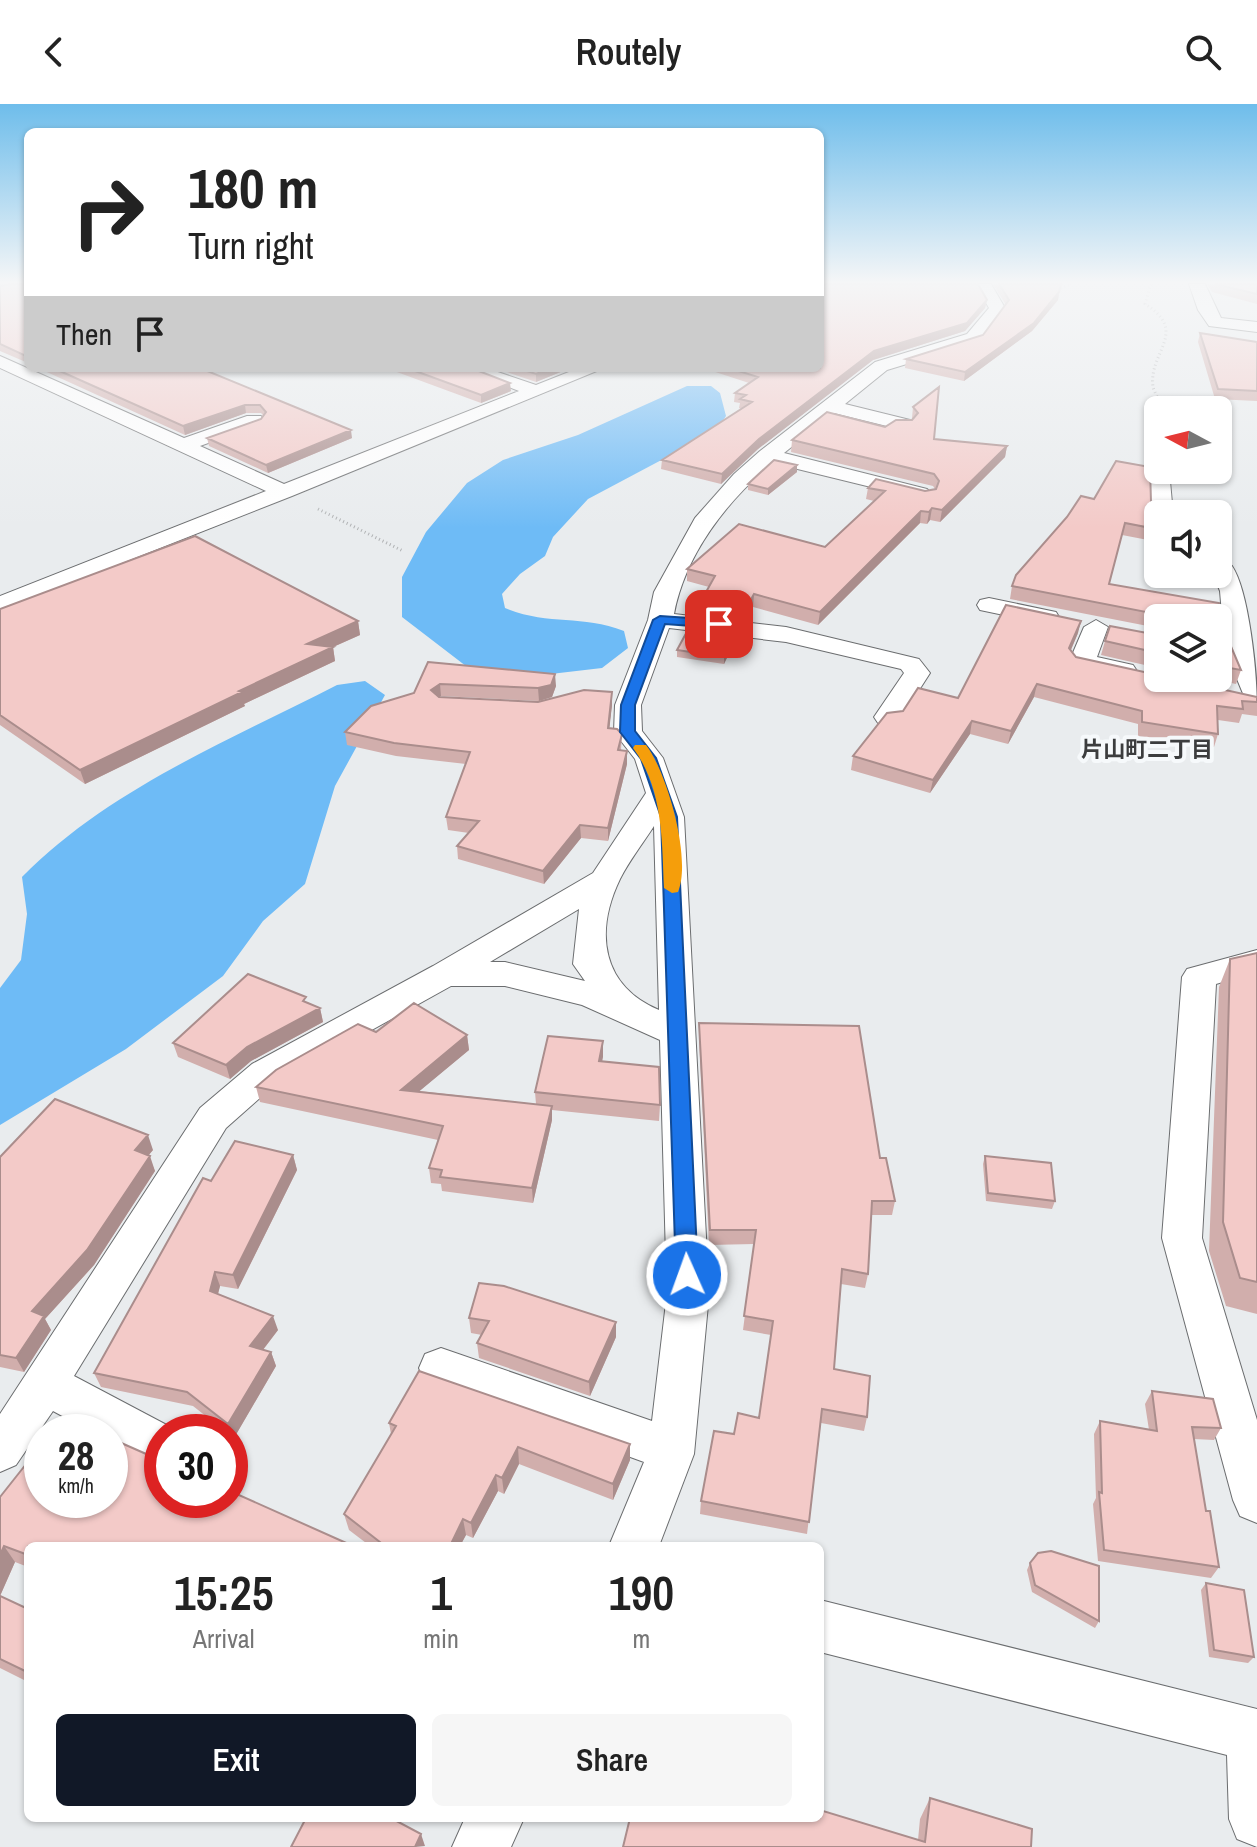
<!DOCTYPE html>
<html lang="en">
<head>
<meta charset="utf-8">
<style>
  :root { --surface:#fff; --page:#f6f6f6; --text:#222; --muted:#767676; --accent:#111827 }
  body { margin:0; font-family:"Archivo Narrow","Noto Sans JP",sans-serif; background:var(--page); color:var(--text); height:100vh; display:flex; flex-direction:column; font-size:30px; white-space:nowrap }
  * { box-sizing:border-box; margin:0 }
  p { font-size:26px; color:var(--muted) }
  .icon { flex:none; width:44px; height:44px; fill:none; stroke:currentColor; stroke-width:2; stroke-linecap:round; stroke-linejoin:round }
  .map { position:relative; flex:1; overflow:hidden }
  .sheet { position:absolute; left:24px; top:1438px; width:800px; height:280px; display:flex; flex-direction:column; background:var(--surface); border-radius:12px; box-shadow:0 2px 6px #0004 }
  .sheet>* { flex:none }
  .top-card { position:absolute; left:24px; top:24px; width:800px; height:244px; border-radius:12px; box-shadow:0 2px 6px #0004; background:#fff; color:var(--text); overflow:hidden }
  .needle { width:52px; rotate:277deg }
  .fabs { position:absolute; left:1144px; top:292px; display:grid; gap:16px }
  .fabs a { display:grid; place-items:center; width:88px; height:88px; border-radius:12px; background:var(--surface); box-shadow:0 2px 6px #0004; font-size:40px }
  .speed { position:absolute; left:24px; top:1310px; display:flex; gap:16px; font-size:40px; font-weight:700; text-align:center }
  .speed>* { display:grid; place-content:center; width:104px; height:104px; border-radius:50%; background:var(--surface); box-shadow:0 2px 6px #0004; line-height:1 }
  .speed small { font-size:20px; font-weight:400 }
  .speed .limit { border:12px solid #d22; background:#fff; color:#111 }
  .pin { position:absolute; display:grid; place-items:center; width:68px; height:68px; color:#fff; margin:-34px; border-radius:16px; box-shadow:0 4px 12px #0006 }
  .me { position:absolute; width:88px; margin:-44px; rotate:358deg; stroke-linejoin:round; filter:drop-shadow(0 0 6px #0008) }
  .turn { display:flex; align-items:center; gap:28px; height:168px; padding:0 32px; font-size:36px }
  .turn .icon { width:104px; height:104px; stroke-width:2.5 }
  .turn b { display:block; font-size:56px; line-height:68px }
  .then { display:flex; align-items:center; height:76px; padding:0 32px; background:#0003; gap:16px; font-size:30px }
  .eta { display:flex; justify-content:space-evenly; align-items:center; height:136px; text-align:center }
  .eta b { font-size:48px; font-weight:600; line-height:56px }
  .primary-button { display:flex; gap:16px; margin-top:auto; padding:16px 32px }
  .primary-button a { flex:1; height:92px; border-radius:12px; background:var(--accent); color:#fff; font-size:32px; font-weight:600; line-height:92px; text-align:center }
  .primary-button a+a { background:var(--page); color:var(--text) }
  header { display:flex; justify-content:space-between; align-items:center; height:104px; padding:0 32px; background:var(--surface); font-size:36px; font-weight:600 }
  .map>svg:first-child { display:block }
  .forest { fill:#6ebbf6 }
  .lines { fill:none; stroke-linecap:round; stroke-linejoin:round }
  .street-casing { stroke:#6b6d6f; stroke-width:2 }
  .path { stroke:#b0b2b4; stroke-width:3; stroke-dasharray:1 3; stroke-linecap:butt }
  .street { fill:#fff; fill-rule:evenodd }
  .wall { fill:#d1aeac }
  .shaded-wall { fill:#aa8d8c }
  .building { fill:#f3cac8; stroke:#aa8d8c; stroke-width:2 }
  .route { fill:#1a73e8; stroke:#114b97; stroke-width:2 }
  .slow { fill:#f59e0b }
  .labels { text-anchor:middle; stroke-width:8; stroke-linejoin:round; paint-order:stroke }
  .neighbourhood-label { font-size:22px; font-weight:bold; fill:#3c3d3e; stroke:#f6f9fb }
</style>
</head>
<body>
<header><svg class="icon" aria-label="back" viewBox="0 0 24 24"><path d="M15 5l-7 7 7 7"/></svg>Routely<svg class="icon" aria-label="search" viewBox="0 0 24 24"><circle cx="10" cy="10" r="6"/><path d="M15 15l6 6"/></svg></header>
<div class="map">
<svg width="1257" height="1743" viewBox="0 0 1257 1743">
  <rect width="100%" height="100%" fill="#e9ecee"/>
  <path class="forest" d="M687 282H711L720 289 726 312 716 327 588 395 553 433 545 452 520 470 502 490 505 504C548 522 581 510 624 527L628 544 602 564 525 573 475 569 402 513V473L426 428 467 379 503 356 578 331Z
    M365 577 385 591 335 682 305 780 263 817 223 872 126 945 0 1021V884L21 856 27 810 22 773C109 685 228 637 337 581Z"/>
  <g class="lines">
    <g class="street-casing">
      <path id="street" d="M975 180H991L1005 204 979 238 887 266 845 300 910 316 913 320 910 324 903 326 834 309 784 349 927 385 931 389 927 393 920 395 773 359C727 396 685 451 674 510L786 523 919 555 930 569 898 619H878L874 613 904 569 901 565 786 538 669 524 641 601 642 627 663 654 684 713 709 1190 694 1350 659 1442H609L644 1358 425 1278 419 1264 425 1250 441 1244 652 1317 667 1190 660 936 582 901 505 882H451L278 978 226 1024 74 1272 178 1327 162 1328V1364L110 1338V1328H92L53 1307 16 1361 0 1368V1310L200 1004 252 960 433 862 593 769 646 689 635 655 614 628 615 601 648 516 654 488 695 414 734 370 760 347 875 258 967 230 989 204ZM654 722 659 906C602 882 594 829 620 775 629 757 643 739 654 722ZM579 805 573 860 585 877 505 858H490Z
        M1189 180H1205L1221 214 1257 218V228L1209 222 1198 206Z
        M0 252 184 334 247 312H261L264 316 261 320 200 342 284 380 519 287 460 264H486L536 281 579 264H604L292 392 0 507V492L266 387 0 264Z
        M1158 360V366H1169L1173 410H1158V416L1151 410 1149 366Z
        M1218 456 1232 462C1249 487 1257 569 1257 600L1248 598 1244 592 1225 546 1220 487 1213 470H1218Z
        M989 494 1056 508 1059 513 1047 520 980 506 977 501 980 496Z
        M1096 516 1108 523 1097 553 1133 561 1137 567 1133 573C1118 576 1078 571 1069 558L1084 523Z
        M1257 846V868L1216 880 1202 1134 1257 1316V1419L1240 1412 1233 1396 1162 1134 1182 873 1187 865Z
        M820 1496 1257 1605V1743L1237 1735 1229 1715 1227 1651 820 1548Z
        M465 1714H524L511 1743H452Z"/>
    </g>
    <path class="path" d="M1151 180 1145 200C1190 228 1148 248 1153 283 1155 290 1161 299 1164 306
      M1057 186 1070 180
      M318 405 403 447"/>
    <use href="#street" class="street"/>
  </g>
  <path class="wall" d="M28 180V259L0 247V182Z
    M993 180H1061L1058 196 1032 227 964 277 905 264 906 255 983 231 1006 201Z
    M1207 180H1257V200L1212 188Z
    M987 196 985 204 965 227 873 256 758 345 721 380 661 365 662 356 742 305 739 304 740 299 734 298 735 289 749 279 703 264H820Z
    M1200 229 1257 238V297L1215 295 1198 238Z
    M38 264H200L352 334 268 369 209 342 207 334 261 315 263 311 261 309H246L185 331Z
    M386 264H471L511 287 481 299Z
    M495 264H563V267L536 278Z
    M913 303 934 335 1007 342 1005 353 940 418 930 416 927 420 920 419 818 521 753 503 746 515 700 510 701 497 709 483 687 477V465L825 443 874 397 866 395 868 384 925 387 935 385 933 382 791 348 792 336 885 323 913 315 912 314Z
    M797 361V368L768 391 748 386V380Z
    M1094 395 1151 398 1158 405 1148 436 1122 431 1109 480 1217 514H1158V524L1010 495 1012 482Z
    M0 505 358 517 360 531 333 543 335 557 244 600 245 602 85 680 0 621Z
    M1078 529 1071 546 1076 553 1257 593V612L1242 610 1239 619 1218 616V630L1214 643 1138 632V620L1034 593 1008 640 970 630 930 689 851 666 853 652 903 607 958 594Z
    M1158 531V564L1101 551 1105 537Z
    M1218 533 1241 566 1236 580 1207 574H1218Z
    M736 535 724 560 677 553V546Z
    M428 558 556 582 552 593 539 597 441 592 439 593 612 601 609 624 622 630 621 646 627 660 608 737 581 734 544 780 458 755 457 742 469 729 448 726 446 713 466 660 396 652 347 641 345 628 414 589Z
    M1257 849V1210L1226 1202 1209 1147 1219 883 1230 855Z
    M307 898 320 904 323 918 251 957 230 975 178 953 173 939Z
    M699 919 880 1054 895 1097 892 1111H871L868 1170 865 1184 841 1180 834 1265 867 1313 864 1327 821 1319 807 1430 700 1410 701 1397 734 1330 759 1314 771 1231 743 1226 754 1140 709 1141 699 933Z
    M376 928 467 931 469 946 419 987 536 1000 535 988 603 937 602 958 660 1001 659 1017 552 1006V1016L533 1099 442 1087 441 1080 431 1079 429 1064 438 1036 260 998 256 983Z
    M153 1046 148 1052 155 1067 94 1161 45 1215 51 1226 24 1268 0 1263V1053Z
    M293 1051 297 1066 238 1185 220 1182 218 1190 278 1226 263 1246 271 1248 276 1262 234 1334 230 1331V1328H226L193 1302 101 1283 94 1269 211 1077Z
    M985 1052 1055 1097 1052 1105 986 1097 983 1060Z
    M469 1214 616 1233 590 1292 479 1254 477 1239 482 1231 471 1229Z
    M1152 1287 1221 1324 1214 1336 1194 1335 1206 1407 1219 1463 1211 1474 1098 1457 1093 1400 1096 1394 1094 1330 1100 1317 1149 1326 1145 1300Z
    M389 1319 630 1340V1356L613 1396 519 1360 504 1390 498 1387 473 1434 466 1431 460 1442H370L349 1426 344 1410 391 1330Z
    M0 1393 28 1442V1463L15 1458 0 1492 28 1505V1578L0 1564Z
    M1030 1459 1099 1517 1095 1524 1032 1488 1027 1466Z
    M1206 1479 1254 1553 1248 1559 1209 1553 1201 1486Z
    M930 1694 1031 1743H623L918 1736 920 1715Z"/>
  <path class="shaded-wall" d="M1059 188 1058 196 1032 227 964 277 965 268Z
    M987 196 985 204 965 227 873 256 758 345 721 380 722 370 759 335 874 247Z
    M551 264H563V267L536 278V270Z
    M510 279 511 287 481 299V291Z
    M245 301 246 309 185 331 183 322Z
    M351 326 352 334 268 369 266 361Z
    M1007 342 1005 353 940 418 942 406Z
    M797 361V368L768 391V385Z
    M932 404 930 416 927 420 929 408Z
    M921 407 920 419 818 521 820 508Z
    M754 490 753 503 746 515 747 503Z
    M358 517 360 531 333 543 335 557 244 600 245 602 85 680 80 666 239 587 307 540Z
    M1081 517 1078 529 1066 557 1069 544Z
    M737 528 736 535 724 560V553Z
    M555 570 556 582 552 593 539 597 538 584Z
    M440 580 441 592 432 598 431 586Z
    M1037 580 1034 593 1008 640 1011 627Z
    M612 588V601L608 637V624Z
    M972 617 970 630 930 689 933 676Z
    M627 647V660L608 737V724Z
    M580 721 581 734 544 780 543 767Z
    M320 904 323 918 251 957 230 975 226 961 247 943Z
    M467 931 469 946 404 1000 401 986Z
    M603 937V953L599 973V957Z
    M552 1002V1016L533 1099 532 1084Z
    M148 1031 153 1046 140 1061 135 1046Z
    M293 1051 297 1066 238 1185 233 1171Z
    M150 1052 155 1067 94 1161 45 1215 51 1226 24 1268 16 1254 32 1207Z
    M215 1168 220 1182 215 1201 210 1187Z
    M273 1212 278 1226 255 1256 250 1242Z
    M616 1218V1233L590 1292 589 1278Z
    M271 1248 276 1262 234 1334 228 1320Z
    M630 1340V1356L613 1396V1380Z
    M518 1343 519 1360 504 1390 502 1374Z
    M496 1371 498 1387 473 1434 471 1419Z
    M463 1415 466 1431 460 1442H450Z
    M4 1442 15 1458 0 1492V1451Z
    M421 1730 425 1742 415 1743Z"/>
  <path class="building" d="M9 180H28V253L0 240V182Z
    M820 180H978L987 196 967 219 874 247 759 335 722 370 662 356 752 298 740 295 746 291 735 289 758 273 729 264H820Z
    M999 180H1061L1059 188 1034 219 965 268 906 255 983 231 1009 196Z
    M1215 180H1257V190Z
    M1200 229 1257 238V287L1218 285Z
    M53 264H200L351 326 266 361 207 334 261 315 266 308 260 301H245L183 322Z
    M407 264H471L510 279 481 291Z
    M518 264H551L536 270Z
    M939 283 934 335 1007 342 942 406 932 404 929 408 921 407 820 508 754 490 747 503 701 497 715 472 687 465 739 420 825 443 885 387 868 384 876 375 925 387 936 385 939 377 934 370 792 336 827 308 885 323 896 316H912L918 309 913 303Z
    M774 356 797 361 768 385 748 380Z
    M1116 357 1150 363 1151 398 1158 405 1151 424 1125 419 1109 480 1219 499 1217 514H1163L1162 511 1012 482 1016 471 1067 413 1081 392 1094 395Z
    M195 432 358 517 307 540 333 543 239 587 242 588 80 666 0 611V505Z
    M1006 501 1081 517 1069 544 1076 553 1158 571V574H1171L1257 593V598L1242 597 1243 605 1217 602 1218 630 1142 618V607L1037 580 1011 627 972 617 933 676 853 652 887 609 903 607 918 584 958 594Z
    M690 522 737 528 724 553 677 546Z
    M1110 522 1158 531V549L1105 537Z
    M1218 533H1227L1241 566 1218 562Z
    M428 558 555 570 551 581 538 584 440 580 431 586 439 593 538 598 584 586 612 588 608 624 617 625 622 630 618 646 627 647 608 724 580 721 543 767 457 742 479 717 446 713 470 648 394 639 345 628 371 602 414 589Z
    M1257 849V1178L1240 1174 1223 1118 1230 855Z
    M248 870 306 893 303 897 320 904 247 943 226 961 173 939Z
    M414 899 467 931 401 986 552 1002 532 1084 440 1073 442 1066 429 1064 443 1022 256 983 276 966 358 920 376 928Z
    M699 919 859 922 880 1054H886L895 1097H872L868 1170 842 1165 834 1265 870 1272 867 1313 822 1305 809 1418 701 1397 714 1327 734 1330 738 1309 759 1314 773 1217 744 1212 756 1126H710Z
    M548 932 603 937 599 957 659 963 660 1001 535 988Z
    M55 995 148 1031 135 1046 150 1052 87 1146 32 1207 44 1212 16 1254 0 1251V1053Z
    M235 1037 293 1051 233 1171 215 1168 210 1187 273 1212 250 1242 271 1248 228 1320 187 1288 94 1269 203 1074 211 1077Z
    M985 1052 1051 1059 1055 1097 988 1089Z
    M479 1179 504 1182 616 1218 589 1278 477 1239 489 1217 469 1214Z
    M419 1267 630 1340 613 1380 518 1343 502 1374 496 1371 471 1419 463 1415 450 1442H385L344 1410 396 1322 389 1319Z
    M1152 1287 1213 1295 1221 1324 1192 1323 1206 1407H1210L1219 1463 1104 1446 1099 1388 1102 1389 1100 1317 1157 1327Z
    M63 1313 96 1328H51Z
    M110 1334 162 1357V1396H230V1387L353 1442H28V1451L4 1442 0 1451V1393L42 1340V1396H110Z
    M1051 1447 1099 1462V1517L1035 1481 1030 1459 1038 1449Z
    M1206 1479 1244 1486 1254 1553 1214 1546Z
    M0 1492 28 1505V1564L25 1567 0 1555Z
    M930 1694 1032 1725 1031 1743H623L630 1714H820V1706L925 1738Z
    M306 1714H391L421 1730 415 1743H291Z"/>
  <linearGradient id="sky" x2="0" y2="1"><stop stop-color="#6ebdeb"/><stop offset="0.42" stop-color="#f5f6f7"/><stop offset="1" stop-color="#f5f6f7" stop-opacity="0"/></linearGradient>
  <rect width="1257" height="424" fill="url(#sky)"/>
  <path class="route" d="M660 512 719 516 726 520 719 524 665 520 635 601V627L656 654 677 713 698 1171 695 1177H679L676 1171 661 713 641 655 620 628 621 601 653 516Z"/>
  <path class="slow" d="M635 641H646C667 668 692 755 678 788L672 789 664 784C662 736 663 684 633 644Z"/>
  <g class="labels">
    <g class="neighbourhood-label">
      <text x="1147" y="653">片山町二丁目</text>
    </g>
  </g>
</svg>
<div class="fabs">
<a><svg class="needle" viewBox="-14 -14 28 28"><path d="M0-13l5 13h-10z" fill="#e53935"/><path d="M0 13l5-13h-10z" fill="#767676"/></svg></a>
<a><svg class="icon" aria-label="sound" viewBox="0 0 24 24"><path d="M4 9h4l5-4v14l-5-4H4zM17 9q2 3 0 6"/></svg></a>
<a><svg class="icon" aria-label="layers" viewBox="0 0 24 24"><path d="M12 4l9 5-9 5-9-5zM3 14l9 5 9-5"/></svg></a>
</div>
<div class="speed"><div>28<small>km/h</small></div><div class="limit">30</div></div>
<div class="pin" style="left:719px;top:520px;background:#d93025"><svg class="icon" aria-label="arrive" viewBox="0 0 24 24"><path d="M6 21V4h12l-3 4 3 4H6"/></svg></div>
<svg class="me" style="left:687px;top:1171px" viewBox="-20 -20 40 40"><circle r="17" fill="#1a73e8" stroke="#fff" stroke-width="3"/><path d="M0-11L8 9 0 5-8 9z" fill="#fff"/></svg>
<div class="top-card">
<div class="turn"><svg class="icon" aria-label="right" viewBox="0 0 24 24"><path d="M7 20v-9h11M14 6l5 5-5 5"/></svg><div><b>180 m</b>Turn right</div></div>
<div class="then">Then<svg class="icon" aria-label="arrive" viewBox="0 0 24 24"><path d="M6 21V4h12l-3 4 3 4H6"/></svg></div>
</div>
<section class="sheet">
<div class="eta">
<div><b>15:25</b><p>Arrival</p></div>
<div><b>1</b><p>min</p></div>
<div><b>190</b><p>m</p></div>
</div>
<div class="primary-button"><a>Exit</a><a>Share</a></div>
</section>
</div>
</body>
</html>
